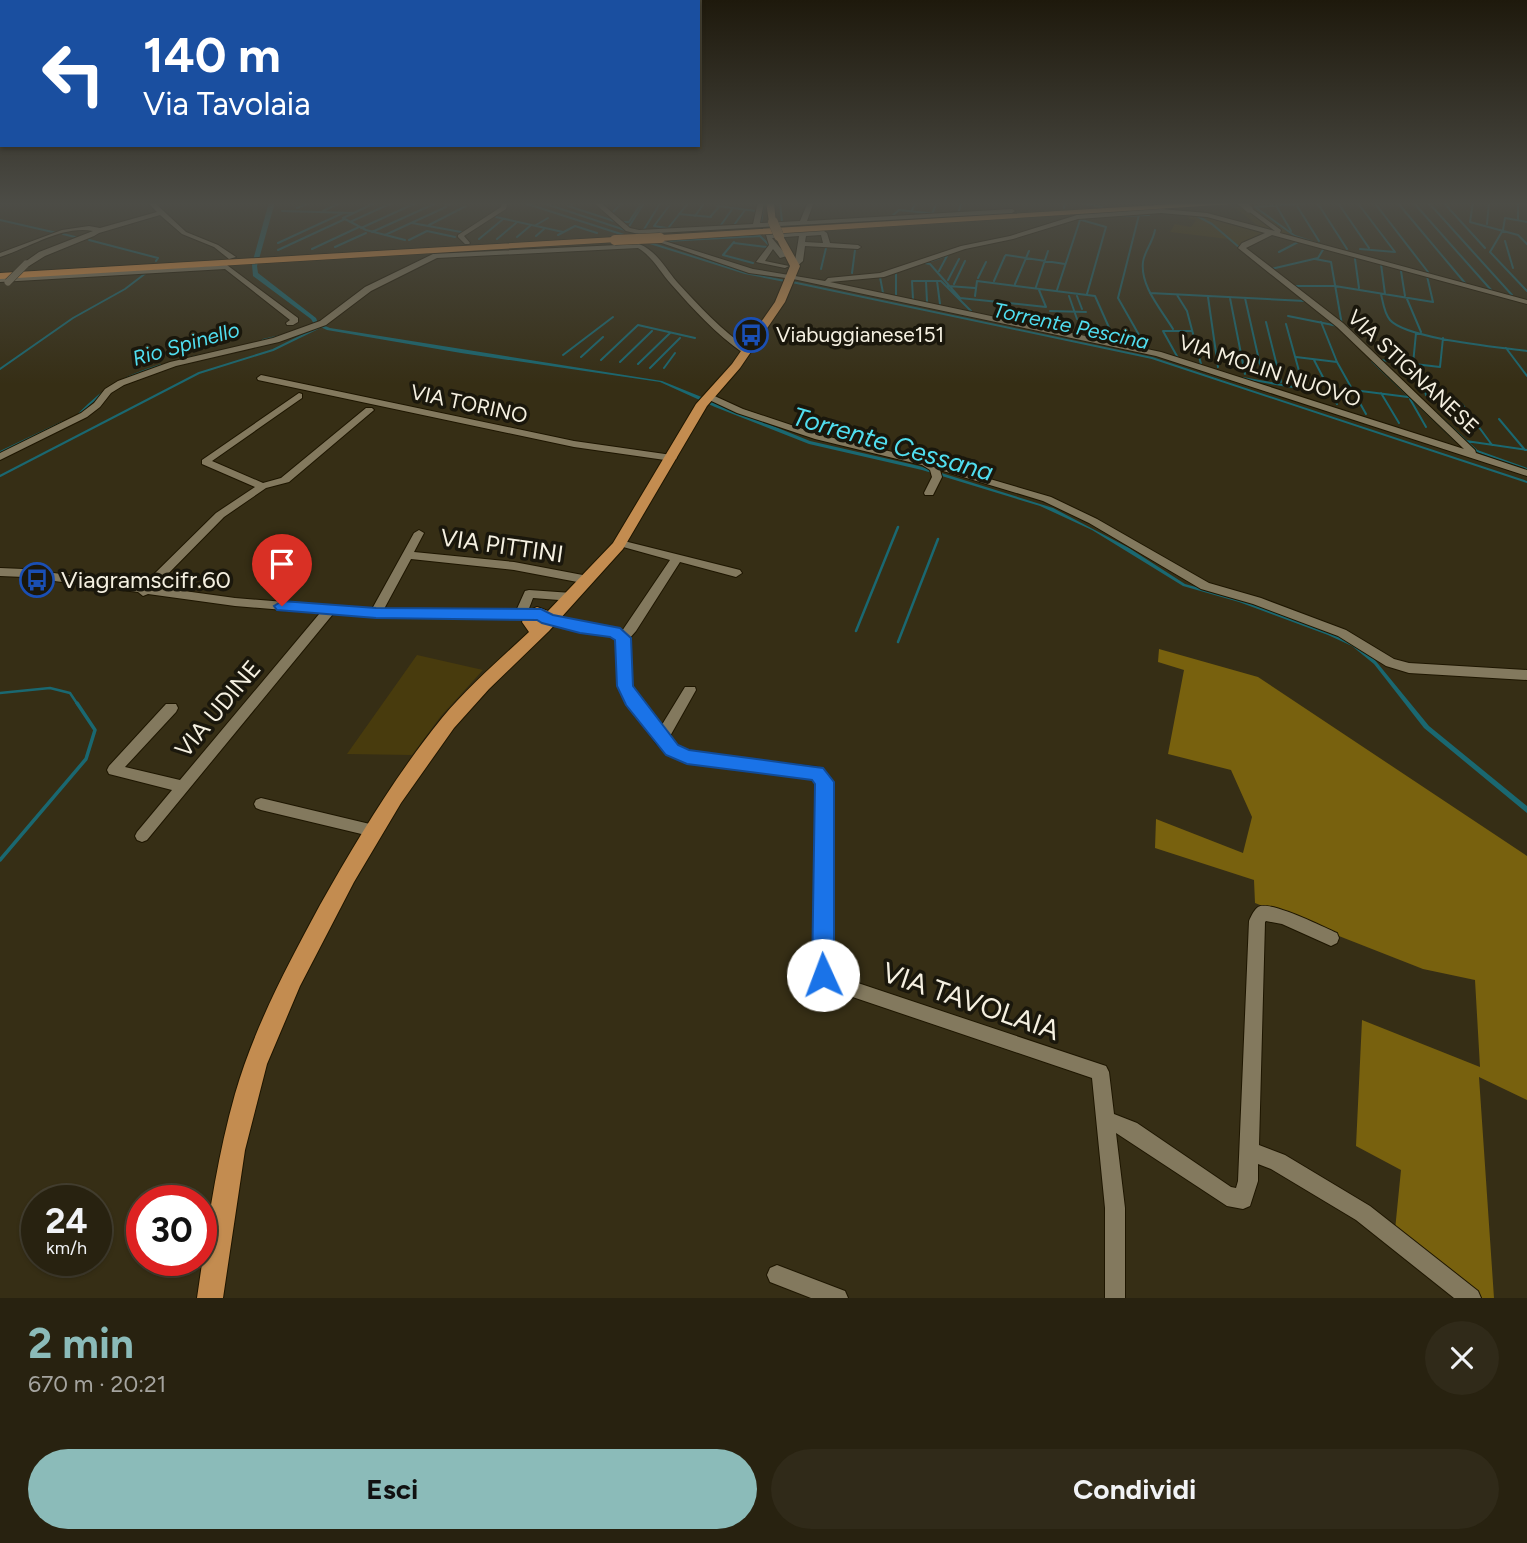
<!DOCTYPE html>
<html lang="it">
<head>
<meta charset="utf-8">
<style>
  :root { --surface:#282210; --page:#302a19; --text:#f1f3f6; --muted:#a5a49f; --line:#443f30; --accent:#8bbbb9 }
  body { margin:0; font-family:Figtree,sans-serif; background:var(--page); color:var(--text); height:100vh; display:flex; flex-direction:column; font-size:26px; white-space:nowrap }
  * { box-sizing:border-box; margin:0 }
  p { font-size:23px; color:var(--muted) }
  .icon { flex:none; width:38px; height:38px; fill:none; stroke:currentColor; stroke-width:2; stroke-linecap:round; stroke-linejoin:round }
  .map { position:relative; height:1298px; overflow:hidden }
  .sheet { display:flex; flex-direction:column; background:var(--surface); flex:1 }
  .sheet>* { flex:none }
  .top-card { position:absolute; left:0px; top:0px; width:700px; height:147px; box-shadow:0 2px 5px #0004,0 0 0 2px var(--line); background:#1a4fa0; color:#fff; overflow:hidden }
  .speed { position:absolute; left:21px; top:1185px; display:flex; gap:14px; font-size:35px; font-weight:700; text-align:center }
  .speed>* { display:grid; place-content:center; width:91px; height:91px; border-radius:50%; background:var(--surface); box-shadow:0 2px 5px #0004,0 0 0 2px var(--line); line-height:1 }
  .speed small { font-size:18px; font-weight:400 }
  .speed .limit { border:10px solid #d22; background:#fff; color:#111 }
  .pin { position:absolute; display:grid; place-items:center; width:60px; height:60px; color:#fff; margin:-72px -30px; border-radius:50% 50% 50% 0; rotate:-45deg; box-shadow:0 0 7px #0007 }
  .pin .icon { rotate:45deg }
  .me { position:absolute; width:77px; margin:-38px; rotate:358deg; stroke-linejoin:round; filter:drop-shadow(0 0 5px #0008) }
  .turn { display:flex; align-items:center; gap:24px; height:147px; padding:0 28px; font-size:32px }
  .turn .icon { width:91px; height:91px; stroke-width:2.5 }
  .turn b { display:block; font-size:49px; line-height:60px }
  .round { display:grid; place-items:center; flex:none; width:74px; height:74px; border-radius:37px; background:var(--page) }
  .overview { display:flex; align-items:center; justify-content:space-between; height:119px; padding:0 28px }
  h1 { font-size:42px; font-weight:700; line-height:52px; color:var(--accent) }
  .cta { display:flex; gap:14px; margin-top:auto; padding:14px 28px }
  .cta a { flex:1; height:80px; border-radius:42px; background:var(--accent); color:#111; font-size:28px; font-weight:700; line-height:80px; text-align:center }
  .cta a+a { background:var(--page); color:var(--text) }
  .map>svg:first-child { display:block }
  .green { fill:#483b0d }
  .forest { fill:#78610e }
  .water { fill:#1a6871 }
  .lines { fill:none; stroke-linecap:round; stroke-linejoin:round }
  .stream-far2 { stroke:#1a6871; stroke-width:2 }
  .stream-far1 { stroke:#1a6871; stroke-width:2.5 }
  .stream { stroke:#1a6871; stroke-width:3.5 }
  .minor-casing { stroke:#1e1600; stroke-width:2 }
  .major-casing { stroke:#1e1600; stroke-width:2 }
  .highway-casing { stroke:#1e1600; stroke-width:1 }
  .minor { fill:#83795e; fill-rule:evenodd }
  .major { fill:#c38c50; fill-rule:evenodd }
  .highway { fill:#ee9946; fill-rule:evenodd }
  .minor-bridge-casing { stroke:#1e1600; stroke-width:8; stroke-linecap:butt }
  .major-bridge-casing { stroke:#1e1600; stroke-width:10; stroke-linecap:butt }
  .highway-bridge-casing { stroke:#1e1600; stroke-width:11; stroke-linecap:butt }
  .minor-bridge { stroke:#83795e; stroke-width:7 }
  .major-bridge { stroke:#c38c50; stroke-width:10 }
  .highway-bridge { stroke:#ee9946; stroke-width:10 }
  .route { fill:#1a73e8; stroke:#114b97; stroke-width:2 }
  .labels { text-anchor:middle; stroke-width:7; stroke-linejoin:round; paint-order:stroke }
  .far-water-label { font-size:21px; font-style:italic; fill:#50def0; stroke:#1a170c }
  .far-poi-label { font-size:21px; fill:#f5f0e1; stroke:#1a170c; text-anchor:start }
  .far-street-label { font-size:21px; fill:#f5f0e1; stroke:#1a170c }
  .street-label { font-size:24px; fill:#f5f0e1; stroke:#1a170c }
  .poi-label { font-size:24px; fill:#f5f0e1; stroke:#1a170c; text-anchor:start }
  .water-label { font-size:26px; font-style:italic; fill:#50def0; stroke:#1a170c }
  .near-street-label { font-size:28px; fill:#f5f0e1; stroke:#1a170c }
</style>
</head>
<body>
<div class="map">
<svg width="1527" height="1298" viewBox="0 0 1527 1298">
  <rect width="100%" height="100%" fill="#362e15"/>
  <path class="green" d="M1251 206 1290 234 1266 233 1237 247 1228 239 1170 232 1175 224 1191 227 1196 220 1189 219 1188 214 1261 228 1234 207Z
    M417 655 483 670 441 716 412 755 347 754Z"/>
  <path class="forest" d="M1159 649 1258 677 1527 856V1100L1479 1077 1494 1298H1481L1395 1230 1401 1170 1356 1146 1362 1020 1480 1067 1475 980 1423 969 1255 903 1254 880 1155 848 1156 819 1243 853 1252 817 1231 770 1168 754 1184 670 1158 662Z"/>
  <path class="water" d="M269 202H275L257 266 258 273 316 318 318 323 330 328 662 381 810 441 919 466 1053 508 1129 548 1185 584 1243 600 1336 634 1370 654 1429 726 1527 806V813L1424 728 1374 664 1352 646 1328 635 1239 602 1183 586 1092 530 1040 506 922 470 809 444 715 407 660 382 461 353 327 330 314 324 311 319 253 276 252 264Z"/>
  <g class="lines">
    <path class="stream-far2" d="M440 202 449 205 454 202
      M521 202 624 235
      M540 202 625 230
      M575 202 568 206 617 222
      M672 202 654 226 673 229
      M720 202 717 206 756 211
      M780 202 782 222
      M1076 202 1102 207
      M1322 202 1255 207 1295 236 1322 245
      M1357 202 1395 252 1360 249
      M1374 202 1428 272
      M1397 202 1465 283
      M1413 202 1492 291
      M1428 202 1512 295
      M1443 202 1485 248
      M1473 202 1470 222 1518 235 1527 244
      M1518 202V220
      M1338 203 1369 248
      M1318 204 1347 249
      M1297 206 1319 241
      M1277 207 1291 231
      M297 208 311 202
      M1064 208 1065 202
      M912 210 916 202
      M282 211 353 213
      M323 211 342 202
      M958 213 962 202
      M611 214 623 202
      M679 214 711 217
      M932 214 937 202
      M1139 215 1118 298 1147 349
      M695 216 705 202
      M1117 216 1149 215
      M1197 216 1212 224 1240 248
      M496 217 563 232
      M710 217 719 207
      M891 217 899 210 937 214
      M343 218 366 230 405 240
      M343 218 377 202
      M1078 219 1106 227 1087 294
      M0 220 57 233
      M350 222 394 202
      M622 222H629L642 202
      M761 222 764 202
      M1527 222 1505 218 1503 230 1490 252 1527 291
      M412 223 461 232
      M1487 224 1489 202
      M429 225 466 206
      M536 225 548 218
      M721 225 733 208
      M734 225 745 210
      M669 227 689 202
      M361 228 418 202
      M628 228 644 203
      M1155 230C1153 242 1144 252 1143 262 1140 286 1161 309 1173 329
      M643 231 661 202
      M372 232 434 204
      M63 234 79 238
      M385 235 446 207
      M558 235 575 226 597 233
      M536 236 544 229
      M517 237 530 226
      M479 239 502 220
      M497 239 516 223
      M89 240 158 258 156 261
      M409 240 427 231 455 237
      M666 241 760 236 770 246
      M1505 241 1513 268
      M278 243 343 213
      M650 243 745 273 785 281
      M734 243 767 247
      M335 247 366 233
      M312 249 359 227
      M278 250 345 219
      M1279 252 1300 241
      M723 255 753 263
      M723 255 734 242
      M1006 255 1065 264
      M1315 259 1331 262 1342 325
      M1355 259 1359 288
      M931 261 948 255
      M925 263 930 264 960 298 1046 307 1039 290
      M1381 264 1385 294
      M821 269 826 248
      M1271 269 1318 258 1324 248
      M939 271 947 256
      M1401 271 1405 296
      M852 273 855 250
      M896 273V296
      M880 277 883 293
      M978 278 986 262
      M948 280 959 259
      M926 281 927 302
      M937 281 940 304
      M994 281 1005 256
      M792 282 1152 358 1527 482
      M954 284 965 261
      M1015 284 1029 251
      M948 286 975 288
      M1294 286H1335L1433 302 1427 276
      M1036 287 1048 251
      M1057 290 1080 220
      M1150 293 1305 301
      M1381 294C1383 302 1384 313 1390 320 1407 339 1499 347 1527 351
      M1177 295 1187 311 1201 364
      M975 296 977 281 1095 296 1115 341
      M1069 296 1077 319
      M1077 296 1082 309
      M1208 297 1218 367
      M1230 298 1245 374
      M1245 298 1263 378
      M913 299 912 281H941L971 311
      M1407 299 1421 332
      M1050 311 1086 312
      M1288 316 1338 326
      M1266 322 1281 382
      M1321 322 1337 362 1366 414
      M263 340 280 336
      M1506 348 1527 376
      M563 355 613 317
      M581 357 603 337
      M1296 357 1337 362
      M188 358 202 355
      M1178 358 1163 331H1191
      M601 360 638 325 695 338
      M1314 360 1337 404
      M1380 360 1440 367 1443 338
      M1372 361 1456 441
      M620 362 652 331
      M638 364 670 333
      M1413 364 1416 333
      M1419 365 1426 395
      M650 368 680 338
      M664 368 675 353
      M0 369 73 318 125 289 146 273
      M1243 378 1304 389 1286 324
      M1353 390 1408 397
      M1381 393 1399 423
      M1410 399 1426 427
      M1462 404 1492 445
      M1434 411 1477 451 1527 469
      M79 414C109 384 122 378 161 365
      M1499 419 1525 450
      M1466 441 1527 450
      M0 452 63 422
      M0 476 199 373 273 350 320 327"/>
    <path class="stream-far1" d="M856 631 898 527
      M898 642 938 539
      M0 693 50 688 70 693 78 705"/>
    <path class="stream" d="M0 860 86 759 95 730 77 703"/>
    <g class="minor-casing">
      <path id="minor" d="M147 202H154L186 232 218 245 236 257 229 259 214 247 182 234 160 215 99 233 94 236 45 256 29 266 22 264 39 252 93 231C62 225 29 248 0 257V253L62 230 89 226 100 228 157 212Z
        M502 202H508L506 209 464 236 470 243 469 244H465L458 237V235L501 207Z
        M593 202H600L630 228 639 230 753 224 758 202H764L760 223 800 221 808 202H814L807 221 1012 209 1015 211 1012 213 639 234 626 231Z
        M1247 208H1251L1281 230 1280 233 1527 300V304L1272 235 1246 248 1343 323 1475 450 1476 453 1527 470V476L1156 356 793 279 749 273 647 238 652 237 753 269 825 281 828 278 880 273 961 246 1010 236 1077 215 1161 209 1207 213 1275 231 1247 210ZM1161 213 1207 217 1265 233 1242 243 1238 248 1337 327 1464 449 1161 352 830 282 884 277 965 249 1013 239 1078 219Z
        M824 231 827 233 830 243 858 245 861 247 858 249 805 246 803 261 795 268 791 266 795 261 799 236 772 238 787 256 780 258 773 249 765 261 789 266 785 268 756 262 769 245 766 235ZM821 235 823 243 805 242 806 236Z
        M639 244C657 251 665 268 677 282 699 306 722 331 749 349V353H743C716 334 693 309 671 284 660 272 653 257 638 248L437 258 371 291 326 325 279 342 176 366 124 385 111 393 100 407 87 417 0 460V453L81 413 94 403 105 389 118 381 170 362 273 338 320 321 365 287 433 254Z
        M227 265 298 318V322L293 325H287L286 323 290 320 225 269 0 282V278Z
        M261 375 574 441 672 455 677 458 672 461 574 447 258 380 257 378Z
        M299 393 302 394V398L212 461 263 483 281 478 366 408H372L374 410 289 482 266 488 224 517 155 587 235 598 372 609 414 533 419 530 424 533 414 552 514 562 588 576 594 580 588 584 514 570 411 559 384 609 516 611 525 591 529 590 572 593 578 597 572 601 533 598 528 611 538 612 540 615 534 619 376 617 333 614 147 840 142 842 137 840 135 836 137 832 172 790 109 774 107 770 109 766 166 704H176L178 708 176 712 125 767 180 780 320 613 235 606 148 594 143 596 138 592 24 577 0 576V568L24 569 143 585 216 513 255 487 202 464V460Z
        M708 393 743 409 821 435 922 459 1051 497 1097 519 1209 583 1261 598 1346 630 1394 659 1409 663 1527 670V680L1409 673 1386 666 1338 636 1253 604 1201 589 1089 523 1043 501 940 470 942 477 933 495H925L924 493 932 477 930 470 922 465 815 439 737 413 705 398 704 396Z
        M620 540 740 570 742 573 736 577 680 562 636 631 629 639 631 686 637 697 660 728 685 687H695L696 690 669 738 677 746 689 752 817 767C824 770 829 776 832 782L830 958 831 971 834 975 1106 1066 1109 1072 1114 1114 1137 1123 1231 1187 1236 1188 1238 1181 1249 921C1251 916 1254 910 1258 907 1270 900 1323 927 1337 933L1339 938 1337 943 1331 946 1282 924 1266 921 1265 922 1259 1145 1285 1155 1370 1206 1478 1291 1481 1298H1454L1356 1220 1271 1169 1258 1164V1181L1250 1206 1243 1209 1227 1206 1116 1133 1125 1208V1298H1105V1208L1092 1078 823 987 815 975 814 958 818 784 813 778 687 762 667 754 656 743 627 703 619 686 617 640 611 636 544 623 542 620 544 617 548 616 614 628 622 631 670 560 616 545 615 543 616 541Z
        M261 798 374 825 379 827 381 831 379 835 374 837 261 810 256 808 254 804 256 800Z
        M777 1265 845 1291 848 1298H811L770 1282 767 1275 770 1268Z"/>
    </g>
    <g class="major-casing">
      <path id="major" d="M766 202H774L776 224 769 222Z
        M779 233 783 236 800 266 785 302 740 368 707 406 623 549 549 631 489 689 454 728 401 803 354 882 300 986 267 1064 245 1150 223 1298H197C207 1230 216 1161 235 1094 254 1028 287 966 320 905 356 841 395 776 442 718 468 687 499 660 529 632L522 622 526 612 537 607 548 611 613 543 696 404 732 364 775 302 790 266 775 236Z"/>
    </g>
    <g class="highway-casing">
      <path id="highway" d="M1207 202H1265L660 241 655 238 660 235Z
        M615 237 620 240 618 242 0 279V273Z"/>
    </g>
    <use href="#minor" class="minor"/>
    <use href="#major" class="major"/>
    <use href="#highway" class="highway"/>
    <g class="minor-bridge-casing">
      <path id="minor-bridge" d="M1241 202 1249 209
        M8 282 26 264"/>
    </g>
    <g class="major-bridge-casing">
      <path id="major-bridge" d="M773 222 779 236"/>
    </g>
    <g class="highway-bridge-casing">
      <path id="highway-bridge" d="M615 240 660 238"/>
    </g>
    <use href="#minor-bridge" class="minor-bridge"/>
    <use href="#major-bridge" class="major-bridge"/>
    <use href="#highway-bridge" class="highway-bridge"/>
  </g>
  <linearGradient id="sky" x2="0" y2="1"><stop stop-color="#1e190c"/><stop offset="0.53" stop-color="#4c4c46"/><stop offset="1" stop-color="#4c4c46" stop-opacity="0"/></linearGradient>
  <rect width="1527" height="384" fill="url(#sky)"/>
  <path class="route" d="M282 601 376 608 541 609 553 615 620 628 631 638 633 686 678 745 689 750 823 768 834 782V975L831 982 823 986 816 982 812 975 815 784 812 780 687 764 666 755 626 705 617 686 615 640 610 637 580 633 542 623 537 620 376 618 277 610 274 606Z"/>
  <defs>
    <g id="bus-ring" transform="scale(1.75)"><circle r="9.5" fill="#1a170c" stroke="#1a4fb4" stroke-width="1.5"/><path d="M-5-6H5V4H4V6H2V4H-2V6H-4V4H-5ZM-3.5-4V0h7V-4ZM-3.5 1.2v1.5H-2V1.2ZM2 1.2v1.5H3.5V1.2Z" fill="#1a4fb4"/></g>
  </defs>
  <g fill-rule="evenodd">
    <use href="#bus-ring" x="751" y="335"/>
    <use href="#bus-ring" x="37" y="580"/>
  </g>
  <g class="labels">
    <g class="far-water-label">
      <text transform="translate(1071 326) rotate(12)" y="7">Torrente Pescina</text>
      <text transform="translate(186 344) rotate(-16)" y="7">Rio Spinello</text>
    </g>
    <g class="far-poi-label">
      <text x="776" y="342">Viabuggianese151</text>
    </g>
    <g class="far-street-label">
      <text transform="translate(1270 371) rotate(18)" y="7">VIA MOLIN NUOVO</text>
      <text transform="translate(1413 372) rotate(43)" y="7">VIA STIGNANESE</text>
      <text transform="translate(469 404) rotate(12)" y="7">VIA TORINO</text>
    </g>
    <g class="street-label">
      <text transform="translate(502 546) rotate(8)" y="8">VIA PITTINI</text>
      <text transform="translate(218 709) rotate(-50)" y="8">VIA UDINE</text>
    </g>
    <g class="poi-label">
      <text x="61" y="588">Viagramscifr.60</text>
    </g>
    <g class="water-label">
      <text transform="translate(893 444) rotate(16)" y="9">Torrente Cessana</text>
    </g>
    <g class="near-street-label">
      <text transform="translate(971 1001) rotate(19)" y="10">VIA TAVOLAIA</text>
    </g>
  </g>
</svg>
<div class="speed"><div>24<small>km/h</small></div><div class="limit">30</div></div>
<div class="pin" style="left:282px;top:606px;background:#d93025"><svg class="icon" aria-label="arrive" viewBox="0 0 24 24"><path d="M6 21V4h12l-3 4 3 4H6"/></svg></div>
<svg class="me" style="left:823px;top:975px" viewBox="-20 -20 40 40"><circle r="19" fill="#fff"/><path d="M0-13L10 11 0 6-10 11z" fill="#1a73e8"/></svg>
<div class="top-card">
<div class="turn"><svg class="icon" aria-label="left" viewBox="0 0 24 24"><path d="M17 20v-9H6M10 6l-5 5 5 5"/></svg><div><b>140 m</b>Via Tavolaia</div></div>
</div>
</div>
<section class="sheet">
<div class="overview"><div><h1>2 min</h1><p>670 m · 20:21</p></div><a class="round"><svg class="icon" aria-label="close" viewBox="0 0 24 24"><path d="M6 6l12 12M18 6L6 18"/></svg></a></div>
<div class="cta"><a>Esci</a><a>Condividi</a></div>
</section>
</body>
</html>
